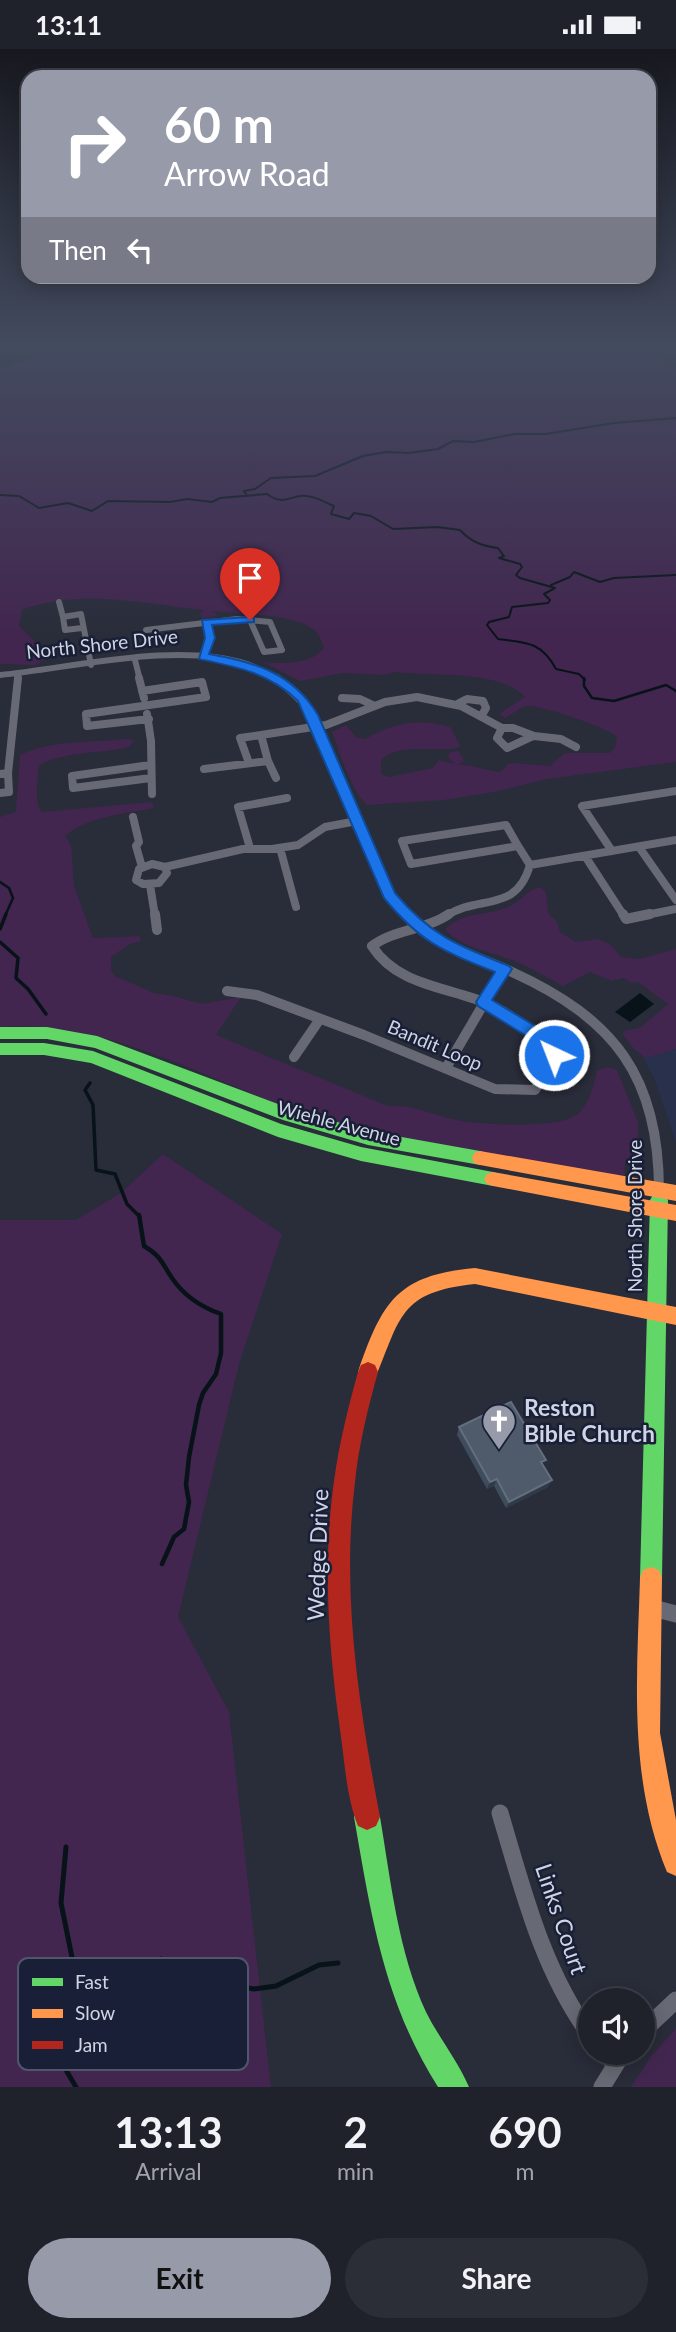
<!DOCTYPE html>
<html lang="en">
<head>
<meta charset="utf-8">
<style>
  :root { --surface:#1f212b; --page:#2c2e37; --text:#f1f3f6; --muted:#a1a3a9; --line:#3c3e47; --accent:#969aa9 }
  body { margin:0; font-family:Lato,sans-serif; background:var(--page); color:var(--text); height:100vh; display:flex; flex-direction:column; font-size:26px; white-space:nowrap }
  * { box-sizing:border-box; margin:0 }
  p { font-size:23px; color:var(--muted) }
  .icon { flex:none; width:38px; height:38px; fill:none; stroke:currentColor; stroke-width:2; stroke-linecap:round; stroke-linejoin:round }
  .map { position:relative; height:2038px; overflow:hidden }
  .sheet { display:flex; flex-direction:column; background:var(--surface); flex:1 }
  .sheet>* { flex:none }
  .banner { position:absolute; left:21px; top:21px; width:635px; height:214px; border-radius:21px; box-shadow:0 4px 18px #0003,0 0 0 2px var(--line); background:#969aa9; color:#fff; overflow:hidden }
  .tools { position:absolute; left:578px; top:1939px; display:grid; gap:14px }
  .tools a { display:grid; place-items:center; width:77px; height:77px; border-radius:50%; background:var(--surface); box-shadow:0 4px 18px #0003,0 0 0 2px var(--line); font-size:35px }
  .pin { position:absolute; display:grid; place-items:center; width:60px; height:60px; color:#fff; margin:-72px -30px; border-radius:50% 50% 50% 0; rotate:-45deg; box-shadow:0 0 7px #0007 }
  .pin .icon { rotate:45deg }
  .me { position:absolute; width:77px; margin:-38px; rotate:317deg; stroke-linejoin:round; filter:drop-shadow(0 0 5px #0008) }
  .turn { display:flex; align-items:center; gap:24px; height:147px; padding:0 28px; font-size:32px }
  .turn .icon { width:91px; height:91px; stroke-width:2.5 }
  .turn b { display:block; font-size:49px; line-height:60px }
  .then { display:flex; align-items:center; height:66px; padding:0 28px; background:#0003; gap:14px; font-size:26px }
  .eta { display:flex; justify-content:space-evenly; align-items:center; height:119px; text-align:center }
  .eta b { font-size:42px; font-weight:700; line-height:49px }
  .button { display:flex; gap:14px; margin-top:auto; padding:14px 28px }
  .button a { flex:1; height:80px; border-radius:42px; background:var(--accent); color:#111; font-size:28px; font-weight:700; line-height:80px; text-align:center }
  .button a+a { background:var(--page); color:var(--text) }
  .status { display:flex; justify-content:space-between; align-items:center; height:49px; padding:0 35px; background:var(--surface); direction:ltr }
  .status svg { height:19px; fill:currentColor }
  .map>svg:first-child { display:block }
  .built { fill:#28304b }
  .green { fill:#42264f }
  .water { fill:#081319 }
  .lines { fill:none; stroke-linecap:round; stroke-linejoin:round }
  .stream-far4 { stroke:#081319; stroke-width:2 }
  .stream-far3 { stroke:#081319; stroke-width:2.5 }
  .stream-far2 { stroke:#081319; stroke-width:3.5 }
  .stream-far1 { stroke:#081319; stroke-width:4.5 }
  .stream { stroke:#081319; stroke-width:5 }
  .street-far3 { stroke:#676974; stroke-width:6 }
  .street-far2 { stroke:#676974; stroke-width:8 }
  .street-far1 { stroke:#676974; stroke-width:10 }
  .street { stroke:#676974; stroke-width:17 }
  .fast { fill:#63d668; fill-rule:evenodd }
  .slow { fill:#ff974d; fill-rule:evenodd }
  .jam { fill:#b3261e; fill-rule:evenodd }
  .wall { fill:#3f4c5c }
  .shaded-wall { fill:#303948 }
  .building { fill:#4f5b6b; stroke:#636e7e; stroke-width:2 }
  .route { fill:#1a73e8; stroke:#114b97; stroke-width:2 }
  .labels { text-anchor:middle; stroke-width:5; stroke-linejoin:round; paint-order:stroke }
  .street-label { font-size:19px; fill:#d0d5e5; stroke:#191f36 }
  .near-poi-label { font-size:23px; font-weight:bold; fill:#d0d5e5; stroke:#191f36; text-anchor:start }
  .near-street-label { font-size:23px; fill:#d0d5e5; stroke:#191f36 }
  .key { fill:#191f36; stroke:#50566b; stroke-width:2 }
  .key-label { font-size:19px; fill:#d0d5e5 }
</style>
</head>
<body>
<div class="status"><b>13:11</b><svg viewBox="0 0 49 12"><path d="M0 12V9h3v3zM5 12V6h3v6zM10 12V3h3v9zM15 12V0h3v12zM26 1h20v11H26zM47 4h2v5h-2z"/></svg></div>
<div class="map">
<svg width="676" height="2038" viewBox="0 0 676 2038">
  <rect width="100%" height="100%" fill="#292c39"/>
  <path class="built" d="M676 1000V1093L654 1029 642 1007 646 1009Z"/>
  <path class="green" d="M0 300H653L676 322V713L547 730 494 743 444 751 367 756C349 739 341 706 332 683L346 676 356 688 365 690C392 674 419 669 450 678L460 696 458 699C437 703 396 694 381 711V725L389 728 433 719 439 711 455 715 448 708 450 703 459 702 464 712 457 716C473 715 486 722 501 723L508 715 514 714 550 717 565 704H609L615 699 617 688C606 678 545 658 530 657 521 657 513 665 505 669L500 666 502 663 525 648C499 620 432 628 396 623L384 626 343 624 300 632 263 613C283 615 312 616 324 598 321 592 319 584 313 580 290 564 238 565 211 562L218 567 202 569 200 564 204 561C146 555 78 539 22 561L19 577 41 598 45 610 36 616 0 615Z
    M123 690 134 691 129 698C101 705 65 702 39 716 38 730 33 752 42 763L152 753 154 759C124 765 89 767 65 787L71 796 74 837 93 889 140 887 141 892 130 895 111 908V921L115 927 154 944 174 947 202 955 241 948 216 986 388 1057C413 1055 432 1066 456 1071 480 1076 552 1079 573 1068 587 1061 594 1037 597 1022L607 1018 617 1021 638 1073V1100C630 1110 622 1112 625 1126H607C553 1116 499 1106 445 1096 405 1089 364 1083 325 1071 218 1039 115 970 0 978V768L16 763 20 706C50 691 90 694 123 690Z
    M540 838 546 843 548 864 557 873 560 883 576 893 598 890 611 896 621 908 639 910 676 900V1000L646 1009 635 1001 623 986 624 982 640 979 668 955 638 933 631 934 624 929 612 932 590 923 563 937C545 927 528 917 509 910 487 901 461 899 445 880 467 861 484 868 508 858 521 853 526 841 540 838Z
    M163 1105 282 1185 239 1315 178 1568 229 1663 271 2038H0V1171H76L121 1144Z
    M676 1980V2038H631L652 2006Z"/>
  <path class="water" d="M0 300H47L49 302 0 320Z
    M640 944 654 955 630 973 615 963Z"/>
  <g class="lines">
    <path class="stream-far4" d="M0 446 19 447 39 459 68 454 92 462 108 452 170 453 187 450 212 453 220 449 267 445C281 455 285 450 300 447 311 445 324 453 334 457L331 465 349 470 354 464 371 467 393 480 437 478 460 481C471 493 482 497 498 499L504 507 499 509 520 515 522 518 516 526 520 529 555 539 544 545 550 551 548 554 512 558 509 568 489 573 487 576 498 590C526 594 541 592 556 620L579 625 585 631
      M247 447 244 442 255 440 271 429 315 427 363 407 386 403 409 404 438 400 453 392 474 393 515 385H546L614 374 676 369
      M551 536 570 528 574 523 600 533 614 529 676 526"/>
    <path class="stream-far3" d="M584 629V637L592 649 614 652 666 636 676 642
      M0 833 9 839 13 849 5 867"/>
    <path class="stream-far2" d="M0 880 6 865
      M0 893 18 909 16 929 28 940 46 965
      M90 1034 85 1041 93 1056 96 1121 115 1125 127 1155 140 1168"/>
    <path class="stream-far1" d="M139 1166 144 1197C162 1208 161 1213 172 1229 184 1247 201 1258 221 1265V1304L216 1325 203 1344 199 1356 189 1408 186 1436 189 1453 184 1480 174 1488 162 1515"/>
    <path class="stream" d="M66 1798 61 1854 77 1933 61 1980 60 2011 76 2038
      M161 1910 189 1924 208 1926 236 1937 254 1940 276 1937 319 1916 338 1914"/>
    <path class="street-far3" d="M59 553 63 568
      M250 571 270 573 282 601 264 603Z
      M82 579 65 581 63 568 81 565 91 616
      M146 581 237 570 250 571
      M203 607 210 589 206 574
      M135 611 140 631
      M0 626C73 619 176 592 247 615 258 619 270 626 281 631
      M17 631 18 625"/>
    <path class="street-far2" d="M139 629 144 649
      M277 629 308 658 379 826 390 846 406 867
      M142 642 202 633 206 648 86 665 87 677 149 670
      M342 649 360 650 375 657
      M459 654 467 650 483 652 486 659 482 666
      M147 665 151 692 152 745
      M502 679 497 689 507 699 533 687
      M268 712 276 729
      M249 714 240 689 261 686
      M150 716 72 727 73 739 151 729
      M204 720 268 712 261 686 326 676 385 653 417 648 461 657 502 679H513L534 687 561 690 576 698
      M8 724 18 629
      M0 725 8 724 9 743 0 744
      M133 768 139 793 136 797 142 818
      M506 776 518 797 411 815 402 792Z
      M639 798 676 851
      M250 799 238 758 287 749
      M280 799 296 858
      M612 802 582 757 676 742
      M585 807 624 867
      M152 815 165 818 167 824 159 834 143 835 136 831 139 820Z
      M530 816 676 791
      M165 818 243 800H272L298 796 325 778 357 772
      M150 836 155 867
      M446 867C479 845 516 865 530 816L518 797
      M641 867 676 860"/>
    <path class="street-far1" d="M155 865 157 881
      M404 865C435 895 474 906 512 923 615 970 659 1028 659 1142
      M623 865 626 870 650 865
      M227 942 257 946 364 986 495 1040 535 1041C544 1026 559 1009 546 992 528 979 511 965 491 956 451 938 398 938 372 897 395 880 426 881 449 865
      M294 1008 320 970
      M446 1019 504 920"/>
    <path class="street" d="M649 1558 676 1565
      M500 1764C523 1841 542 1920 590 1986
      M642 1983 676 1951
      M605 2004 615 2016
      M602 2038 623 2004"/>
    <path class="fast" d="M0 978H47L97 987 286 1058 368 1082 480 1102 486 1104 488 1109 486 1114 480 1116 368 1096 283 1071 95 999 47 990H0Z
      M0 994H44L93 1002 281 1075 361 1098 493 1123 499 1125 502 1130 499 1135 493 1137 361 1112 278 1088 91 1014 44 1006H0Z
      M659 1143 665 1146 668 1151 662 1529 659 1537 651 1540 643 1537 640 1529 650 1151 653 1146Z
      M367 1755 376 1759 380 1768C391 1833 398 1902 426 1963 439 1989 458 2012 469 2038H438C384 1953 371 1866 354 1768L358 1759Z"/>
    <path class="slow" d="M480 1102 676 1136V1152L480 1116 474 1114 472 1109 474 1104Z
      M493 1123 676 1156V1172L493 1137 487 1135 484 1130 487 1125Z
      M475 1219 676 1258V1276L475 1235C399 1243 401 1268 375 1330L368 1333 361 1330 358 1323C382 1253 397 1226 475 1219Z
      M651 1518 659 1521 662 1529 660 1684 676 1771V1827L667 1823C628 1729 637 1628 640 1529L643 1521Z"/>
    <path class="jam" d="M368 1313 375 1316 378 1323C368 1359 359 1395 355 1433 341 1545 359 1658 380 1768L376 1777 367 1781 358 1777C347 1750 345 1717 341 1688 329 1604 322 1517 334 1432 339 1395 348 1359 358 1323L361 1316Z"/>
  </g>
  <path class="wall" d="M459 1378 543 1416 548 1438 506 1459 494 1437 487 1440 457 1386Z"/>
  <path class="shaded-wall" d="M497 1430 494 1437 487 1440 490 1433Z
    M552 1431 548 1438 506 1459 509 1453Z"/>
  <path class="building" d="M511 1353 546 1411 541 1413 552 1431 509 1453 497 1430 490 1433 459 1378Z"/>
  <linearGradient id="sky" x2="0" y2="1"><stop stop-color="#17181f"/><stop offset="0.51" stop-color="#434b5f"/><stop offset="1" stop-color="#434b5f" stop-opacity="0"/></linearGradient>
  <rect width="676" height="585" fill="url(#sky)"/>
  <path class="route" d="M250 568 254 569V573L212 576 215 589 209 605C255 613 293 624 318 666L395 844C431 887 459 897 509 917L512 920 492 951 552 987 560 998 559 1010H548L541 996 478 957 476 953 495 923C443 902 421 894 384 849L298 652C269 624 238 618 199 610L205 589 202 571Z"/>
  <defs>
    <g id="church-pin" transform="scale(1.75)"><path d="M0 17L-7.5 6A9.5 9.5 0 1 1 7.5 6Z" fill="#969aa9" stroke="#191f36"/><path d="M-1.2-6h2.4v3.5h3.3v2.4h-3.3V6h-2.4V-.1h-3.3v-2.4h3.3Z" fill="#fff"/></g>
  </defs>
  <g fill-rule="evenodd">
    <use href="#church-pin" x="499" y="1372"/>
  </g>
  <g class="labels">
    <g class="street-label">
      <text transform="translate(102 595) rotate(-6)" y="7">North Shore Drive</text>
      <text transform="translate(435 996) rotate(23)" y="7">Bandit Loop</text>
      <text transform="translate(339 1074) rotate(15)" y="7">Wiehle Avenue</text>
      <text transform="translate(635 1167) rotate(-90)" y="7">North Shore Drive</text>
    </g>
    <g class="near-poi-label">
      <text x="524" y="1367">Reston<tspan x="524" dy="26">Bible Church</tspan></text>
    </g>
    <g class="near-street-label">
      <text transform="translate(318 1506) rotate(-88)" y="8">Wedge Drive</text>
      <text transform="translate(561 1870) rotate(71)" y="8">Links Court</text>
    </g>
  </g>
  <rect x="18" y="1909" width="230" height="112" rx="10" class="key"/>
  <rect x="32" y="1929" width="31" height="8" fill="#63d668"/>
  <rect x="32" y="1960" width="31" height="9" fill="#ff974d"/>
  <rect x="32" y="1992" width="31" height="8" fill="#b3261e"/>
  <g class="key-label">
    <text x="75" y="1940">Fast</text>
    <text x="75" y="1971">Slow</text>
    <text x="75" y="2003">Jam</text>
  </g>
</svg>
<div class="tools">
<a><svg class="icon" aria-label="sound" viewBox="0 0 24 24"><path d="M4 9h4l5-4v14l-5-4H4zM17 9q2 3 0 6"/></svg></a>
</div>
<div class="pin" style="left:250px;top:571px;background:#d93025"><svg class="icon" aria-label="arrive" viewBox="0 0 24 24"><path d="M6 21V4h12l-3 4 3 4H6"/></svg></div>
<svg class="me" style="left:554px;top:1006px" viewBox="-20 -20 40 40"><circle r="17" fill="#1a73e8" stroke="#fff" stroke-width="3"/><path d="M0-11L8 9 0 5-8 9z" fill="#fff"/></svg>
<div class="banner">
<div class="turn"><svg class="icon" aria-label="right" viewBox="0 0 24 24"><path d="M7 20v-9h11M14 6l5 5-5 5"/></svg><div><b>60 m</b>Arrow Road</div></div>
<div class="then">Then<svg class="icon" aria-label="left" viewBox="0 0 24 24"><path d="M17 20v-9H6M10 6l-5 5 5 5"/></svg></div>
</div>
</div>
<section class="sheet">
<div class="eta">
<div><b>13:13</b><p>Arrival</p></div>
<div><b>2</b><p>min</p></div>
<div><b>690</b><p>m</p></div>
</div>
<div class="button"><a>Exit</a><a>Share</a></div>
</section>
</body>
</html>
